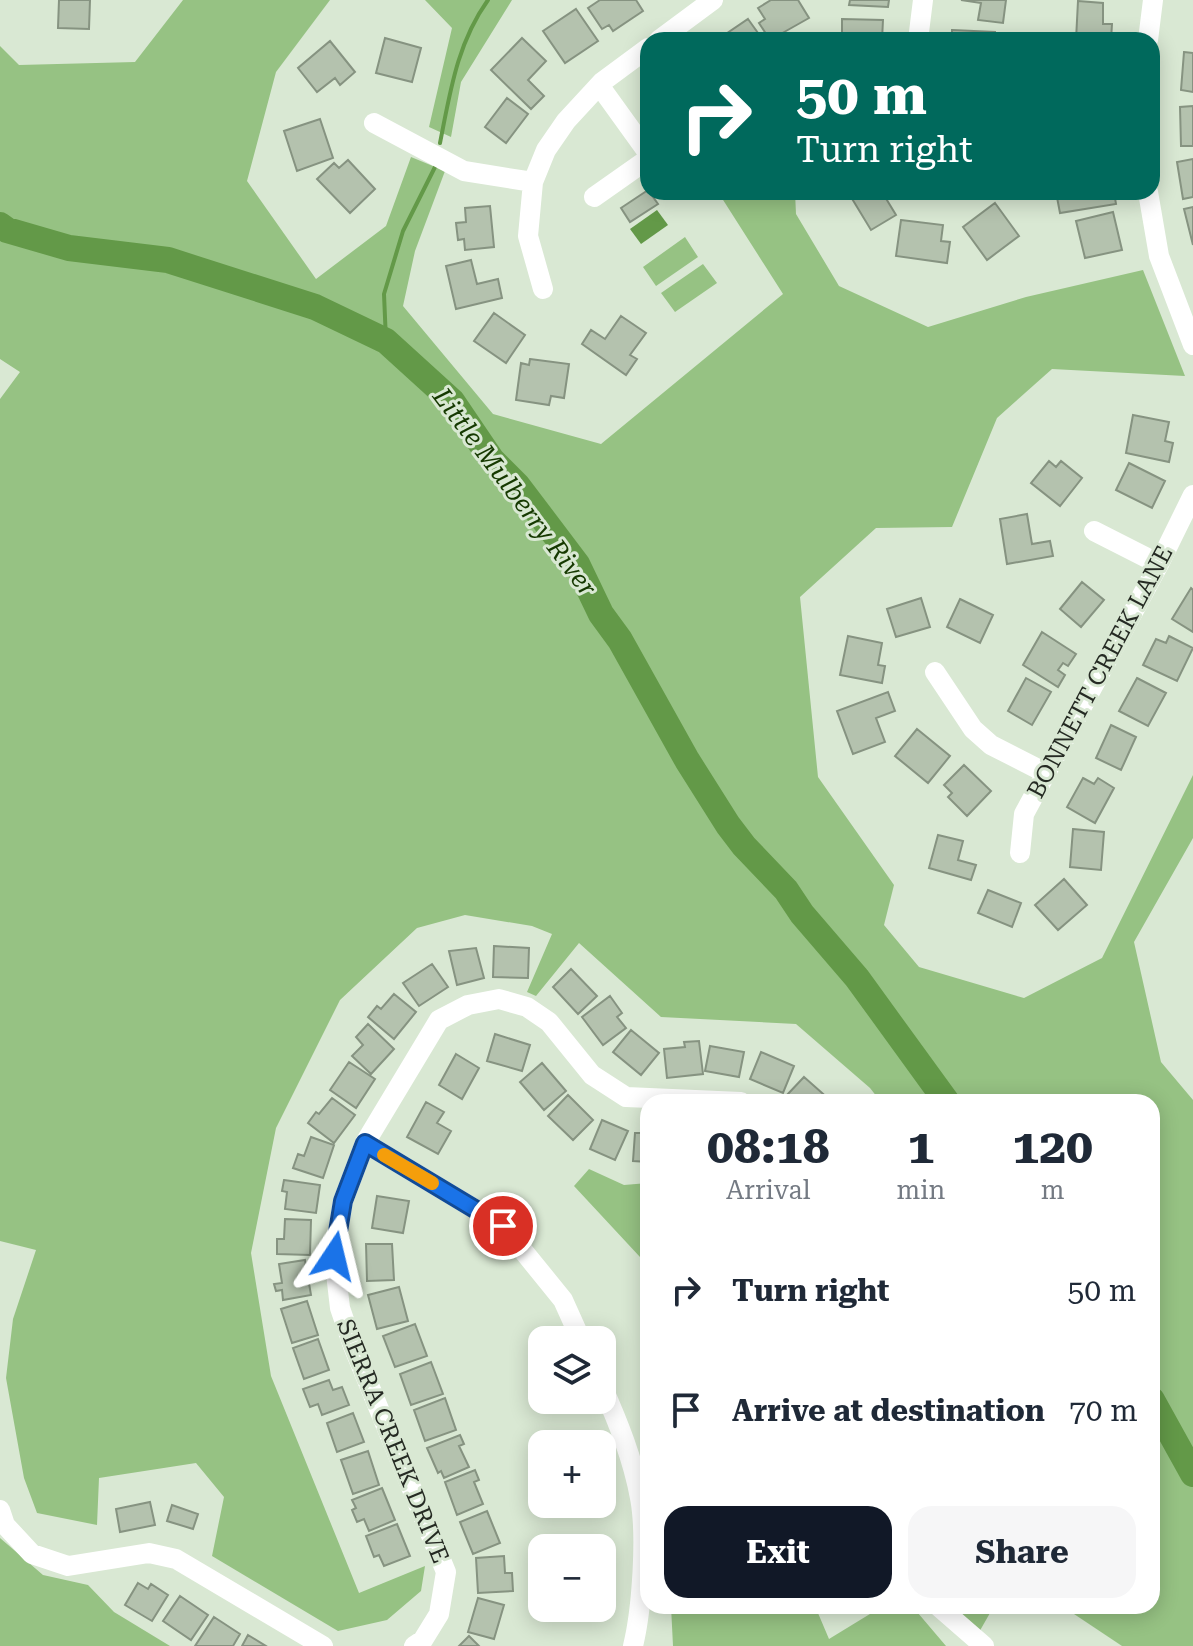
<!DOCTYPE html>
<html lang="en">
<head>
<meta charset="utf-8">
<style>
  :root { --surface:#fff; --page:#f6f6f7; --text:#1f2937; --muted:#747a83; --accent:#111827 }
  body { margin:0; font-family:"Roboto Serif",serif; background:var(--page); color:var(--text); height:100vh; display:flex; flex-direction:column; font-size:30px; white-space:nowrap }
  * { box-sizing:border-box; margin:0 }
  p { font-size:26px; color:var(--muted) }
  .icon { flex:none; width:44px; height:44px; fill:none; stroke:currentColor; stroke-width:2; stroke-linecap:round; stroke-linejoin:round }
  .map { position:relative; flex:1; overflow:hidden }
  .drawer { position:absolute; left:640px; top:1094px; width:520px; height:520px; display:flex; flex-direction:column; background:var(--surface); border-radius:24px; box-shadow:0 4px 20px #0003 }
  .drawer>* { flex:none }
  .hud { position:absolute; left:640px; top:32px; width:520px; height:168px; border-radius:24px; box-shadow:0 4px 20px #0003; background:#00695c; color:#fff; overflow:hidden }
  .tools { position:absolute; left:528px; top:1326px; display:grid; gap:16px }
  .tools a { display:grid; place-items:center; width:88px; height:88px; border-radius:16px; background:var(--surface); box-shadow:0 4px 20px #0003; font-size:40px }
  .pin { position:absolute; display:grid; place-items:center; width:68px; height:68px; color:#fff; margin:-34px; border:4px solid #fff; border-radius:50%; box-shadow:0 2px 8px #0007 }
  .me { position:absolute; width:88px; margin:-44px; rotate:10deg; stroke-linejoin:round; filter:drop-shadow(0 0 6px #0008) }
  .turn { display:flex; align-items:center; gap:28px; height:168px; padding:0 24px; font-size:36px }
  .turn .icon { width:104px; height:104px; stroke-width:2.5 }
  .turn b { display:block; font-size:56px; line-height:68px }
  .eta { display:flex; justify-content:space-evenly; align-items:center; height:136px; text-align:center }
  .eta b { font-size:48px; font-weight:700; line-height:56px }
  .primary-button { display:flex; gap:16px; margin-top:auto; padding:16px 24px }
  .primary-button a { flex:1; height:92px; border-radius:24px; background:var(--accent); color:#fff; font-size:32px; font-weight:700; line-height:92px; text-align:center }
  .primary-button a+a { background:var(--page); color:var(--text) }
  ul { padding:0; list-style:none }
  li { display:flex; align-items:center; gap:24px; height:120px; padding:0 24px }
  li div { flex:1 }
  li b { display:block; font-size:30px }
  li em { font-style:normal }
  .map>svg:first-child { display:block }
  .green { fill:#96c283 }
  .water { fill:#639948 }
  .lines { fill:none; stroke-linecap:round; stroke-linejoin:round }
  .stream { stroke:#639948; stroke-width:4 }
  .river { stroke:#639948; stroke-width:26 }
  .building { fill:#b4c2ae; stroke:#869381; stroke-width:2 }
  .minor { stroke:#fff; stroke-width:20 }
  .route-casing { stroke:#114b97; stroke-width:20 }
  .route { stroke:#1a73e8; stroke-width:14 }
  .slow { stroke:#f59e0b; stroke-width:14 }
  .labels { text-anchor:middle; stroke-width:6; stroke-linejoin:round; paint-order:stroke }
  .street-label { font-size:24px; fill:#252a23; stroke:#d9e8d3 }
  .water-label { font-size:26px; font-style:italic; fill:#153900; stroke:#d9e8d3 }
</style>
</head>
<body>
<div class="map">
<svg width="1193" height="1646" viewBox="0 0 1193 1646">
  <rect width="100%" height="100%" fill="#d9e8d3"/>
  <path class="green" d="M183 0H330L276 72 247 181 316 279 386 226 411 157 445 171 415 251 403 306 493 414 601 444 783 294 718 192H795L796 214 839 286 928 327 1026 297 1143 270 1185 376 1052 369 997 418 952 527 876 528 800 597 818 777 894 885 884 925 919 967 1024 998 1102 958 1193 775V838L1134 942 1161 1062 1193 1100V1646H1122L1062 1606H1152V1102H881L870 1088 796 1024 661 1017 579 943 536 996 527 992 552 934 532 926 465 915 417 928 340 1000 276 1128 251 1253 271 1376 359 1593 425 1566 421 1591 387 1620 338 1631 212 1556 224 1497 196 1463 99 1478 97 1525 37 1513 24 1478 6 1378 13 1319 36 1250 0 1241V399L20 372 0 359V46L19 65 135 62Z
    M425 0H512L461 82 451 137 429 127 452 28Z
    M685 237 698 257 656 286 643 267Z
    M703 264 717 283 675 312 661 293Z
    M589 1169 624 1185 648 1183V1280L640 1257 574 1186Z
    M0 1538 43 1575 88 1585 114 1612 170 1646H0Z
    M671 1606H815L829 1639 883 1606H912L946 1646H673Z
    M952 1606H994L978 1634Z"/>
  <path class="water" d="M657 210 668 225 641 244 630 229Z"/>
  <g class="lines">
    <path class="stream" d="M440 143C450 93 457 43 488 0
      M386 341 384 294 403 231 435 167"/>
    <path class="river" d="M0 225 7 230 69 248 168 260 315 307 386 341 452 401 492 460 518 486 577 564 601 614 620 640 687 760 728 825 744 846 786 890 802 914 857 978 947 1102
      M1152 1400 1193 1474"/>
  </g>
  <path class="building" d="M59 0H90L89 29 58 28Z
    M600 0H636L643 11 613 31 609 25 602 29 588 8Z
    M771 0H798L809 18 770 40 759 23 765 19 758 8Z
    M850 0H889L888 7 849 5Z
    M961 0H1006L1003 23 978 20 981 3Z
    M1078 1 1103 3V24H1112L1111 40H1076Z
    M576 9 598 41 565 63 543 31Z
    M748 19 763 40H717Z
    M842 19 883 20 882 40H842Z
    M952 30 995 32V40H952Z
    M385 38 421 48 412 82 376 73Z
    M522 38 546 61 528 80 544 96 531 109 491 70Z
    M330 41 355 72 340 85 335 78 317 92 298 68Z
    M1184 52 1193 53V92L1181 90Z
    M507 98 528 114 506 143 485 127Z
    M1193 106V146H1181L1180 107Z
    M320 119 333 158 297 171 284 131Z
    M1193 159V197L1183 199 1177 162Z
    M348 160 375 189 350 213 317 179 334 163 339 168Z
    M648 190 658 204 630 222 621 208Z
    M858 192H882L896 215 871 230 851 197Z
    M1056 192H1114L1116 204 1060 213Z
    M995 203 1019 236 987 260 963 227Z
    M490 206 494 247 465 250 464 239 458 240 456 223 466 222 465 208Z
    M1193 207V245L1184 209Z
    M1113 212 1122 250 1085 258 1076 221Z
    M901 220 943 225 941 241 950 242 947 263 896 256Z
    M471 260 477 284 498 279 502 298 456 309 446 266Z
    M494 313 525 335 506 363 474 341Z
    M621 316 646 333 630 355 637 359 626 375 582 344 591 330 605 339Z
    M530 359 569 364 564 398 551 396 549 405 516 400 521 363 529 365Z
    M1133 415 1169 422 1165 441 1173 443 1169 462 1126 453Z
    M1049 461 1056 467 1061 461 1082 478 1060 506 1031 483Z
    M1129 463 1165 481 1152 508 1116 490Z
    M1027 514 1032 544 1050 541 1053 556 1007 564 1000 519Z
    M1082 582 1104 600 1081 627 1060 609Z
    M1191 588 1193 590V632L1172 619Z
    M921 598 930 627 896 637 887 609Z
    M960 599 993 615 980 643 947 627Z
    M1042 632 1076 654 1068 666 1063 663 1058 670 1065 675 1058 687 1023 665Z
    M848 636 882 643 878 665 885 666 882 683 840 675Z
    M1169 636 1193 648 1177 681 1143 665 1156 639 1166 643Z
    M1026 678 1051 692 1032 725 1008 711Z
    M1137 678 1166 693 1148 726 1119 711Z
    M888 692 895 711 876 718 885 742 853 754 837 711Z
    M1111 725 1136 737 1121 770 1096 758Z
    M917 729 950 756 928 783 895 756Z
    M964 765 991 791 967 816 948 797 952 793 944 785Z
    M1083 778 1094 784 1098 778 1114 788 1095 823 1067 807Z
    M1073 829 1104 832 1101 870 1070 867Z
    M938 835 963 841 958 860 976 865 971 880 929 868Z
    M1064 879 1087 905 1058 930 1035 905Z
    M988 890 1021 903 1012 927 978 913Z
    M494 946 529 948 528 978 493 977Z
    M476 948 484 978 457 985 449 951Z
    M432 964 448 987 419 1006 403 983Z
    M571 969 597 996 578 1014 553 987Z
    M394 994 416 1012 394 1039 368 1017 377 1006 381 1009Z
    M610 996 622 1013 617 1017 626 1028 603 1045 582 1017Z
    M368 1024 394 1049 371 1074 352 1056 363 1045 356 1037Z
    M631 1030 659 1053 641 1075 613 1052Z
    M495 1034 530 1045 522 1071 487 1061Z
    M699 1041 703 1074 667 1078 664 1049 685 1047 684 1042Z
    M710 1046 744 1052 739 1077 705 1071Z
    M761 1052 794 1066 783 1093 750 1079Z
    M456 1054 479 1068 462 1099 439 1085Z
    M349 1062 375 1079 356 1108 330 1090Z
    M542 1063 566 1091 544 1110 520 1082Z
    M804 1077 830 1100 828 1102H793L786 1096Z
    M568 1095 593 1120 573 1140 548 1116Z
    M332 1098 355 1115 334 1143 308 1123 316 1112 319 1114Z
    M426 1102 444 1112 437 1123 451 1131 438 1154 407 1137Z
    M602 1120 628 1131 615 1160 590 1149Z
    M635 1133H648V1162L633 1161Z
    M311 1137 334 1145 323 1178 293 1168 298 1154 304 1156Z
    M284 1180 320 1185 316 1213 285 1209 287 1192 282 1191Z
    M377 1196 409 1201 403 1233 372 1228Z
    M285 1219 311 1220 310 1255 277 1254V1239H284Z
    M366 1244H392L394 1280 367 1281Z
    M305 1260 311 1295 283 1300 282 1290 276 1291 274 1284 282 1283 279 1264Z
    M399 1287 408 1321 377 1329 368 1295Z
    M307 1301 318 1335 292 1343 281 1309Z
    M415 1324 427 1356 395 1367 383 1336Z
    M318 1339 329 1370 304 1379 293 1348Z
    M431 1362 443 1394 411 1405 400 1374Z
    M329 1380 333 1390 342 1387 349 1405 322 1415 318 1404 310 1407 303 1389Z
    M445 1398 456 1430 425 1441 414 1410Z
    M353 1413 364 1442 337 1452 327 1423Z
    M460 1435 464 1444 459 1446 469 1467 444 1478 441 1471 438 1473 427 1448Z
    M368 1451 379 1485 353 1494 341 1460Z
    M475 1470 479 1480 474 1482 483 1504 457 1515 445 1482Z
    M382 1488 395 1520 369 1531 364 1519 357 1522 352 1510 356 1508 352 1500Z
    M150 1502 155 1525 120 1532 116 1509Z
    M172 1505 198 1514 193 1529 167 1521Z
    M487 1511 500 1543 473 1554 460 1522Z
    M397 1524 410 1556 384 1566 379 1555 374 1557 366 1536Z
    M504 1556 505 1573H512L513 1591 478 1593 476 1558Z
    M138 1583 148 1589 151 1584 168 1595 152 1621 125 1605Z
    M180 1596 208 1615 191 1640 163 1621Z
    M478 1598 504 1605 494 1639 468 1632Z
    M214 1617 240 1634 233 1646H195Z
    M248 1635 266 1646H242Z
    M469 1636 479 1646H459Z"/>
  <g class="lines">
    <path class="minor" d="M659 40 713 0
      M918 40 923 0
      M1148 40 1153 0
      M599 85 648 153
      M374 123 464 171 533 182
      M1148 192 1159 256 1193 345
      M594 197 648 159
      M543 289 528 236 533 182 546 150 566 121 602 82 648 48
      M1094 531 1159 564
      M935 672 973 729 991 745 1046 773
      M1020 853 1024 814 1159 564 1193 495
      M365 1143 503 1226 563 1300 581 1340
      M602 1386C618 1422 633 1459 640 1498 647 1535 642 1609 633 1646
      M0 1510 5 1525 32 1554 68 1566 149 1553 176 1559 323 1646
      M938 1606 984 1646
      M414 1646 423 1640 439 1614 446 1572 353 1346 340 1308 334 1256 343 1201 365 1143 439 1020 468 1005 499 999 527 1007 549 1022 592 1075 626 1097 741 1102"/>
  </g>
  <g class="lines">
    <g class="route-casing">
      <path id="route" d="M334 1256 343 1201 365 1143 503 1226"/>
    </g>
    <use href="#route" class="route"/>
    <path class="slow" d="M384 1155 432 1183"/>
  </g>
  <g class="labels">
    <g class="street-label">
      <text transform="translate(1100 672) rotate(-62)" y="8">BONNETT CREEK LANE</text>
      <text transform="translate(393 1441) rotate(68)" y="8">SIERRA CREEK DRIVE</text>
    </g>
    <g class="water-label">
      <text transform="translate(515 492) rotate(53)" y="9">Little Mulberry River</text>
    </g>
  </g>
</svg>
<div class="tools">
<a><svg class="icon" aria-label="layers" viewBox="0 0 24 24"><path d="M12 4l9 5-9 5-9-5zM3 14l9 5 9-5"/></svg></a>
<a>+</a>
<a>−</a>
</div>
<div class="pin" style="left:503px;top:1226px;background:#d93025"><svg class="icon" aria-label="arrive" viewBox="0 0 24 24"><path d="M6 21V4h12l-3 4 3 4H6"/></svg></div>
<svg class="me" style="left:334px;top:1256px" viewBox="-20 -20 40 40"><path d="M0-17L14 15 0 8-14 15z" fill="#1a73e8" stroke="#fff" stroke-width="4"/></svg>
<div class="hud">
<div class="turn"><svg class="icon" aria-label="right" viewBox="0 0 24 24"><path d="M7 20v-9h11M14 6l5 5-5 5"/></svg><div><b>50 m</b>Turn right</div></div>
</div>
<section class="drawer">
<div class="eta">
<div><b>08:18</b><p>Arrival</p></div>
<div><b>1</b><p>min</p></div>
<div><b>120</b><p>m</p></div>
</div>
<ul>
<li><svg class="icon" aria-label="right" viewBox="0 0 24 24"><path d="M7 20v-9h11M14 6l5 5-5 5"/></svg><div><b>Turn right</b></div><em>50 m</em></li>
<li><svg class="icon" aria-label="arrive" viewBox="0 0 24 24"><path d="M6 21V4h12l-3 4 3 4H6"/></svg><div><b>Arrive at destination</b></div><em>70 m</em></li>
</ul>
<div class="primary-button"><a>Exit</a><a>Share</a></div>
</section>
</div>
</body>
</html>
